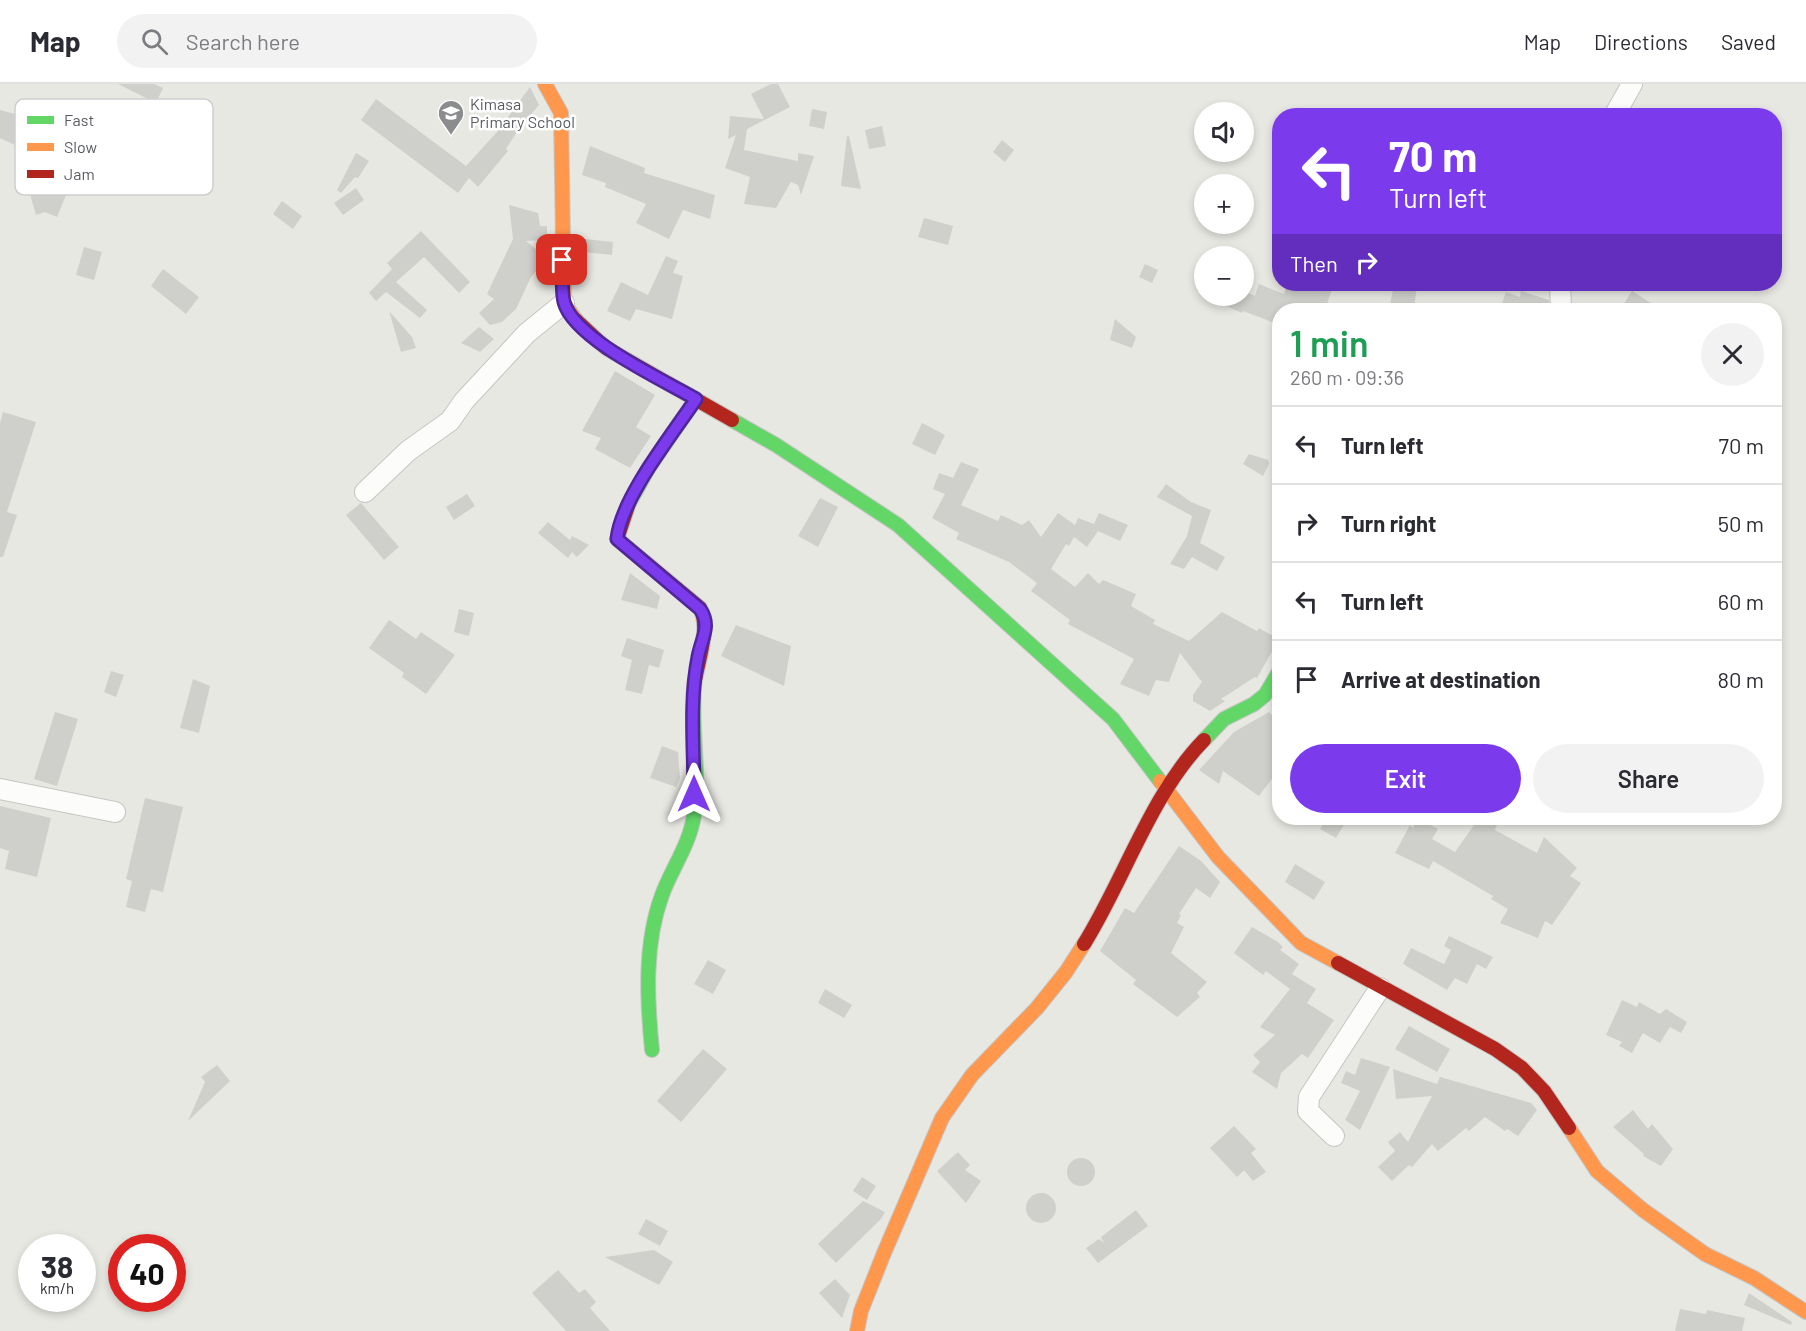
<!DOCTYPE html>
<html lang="en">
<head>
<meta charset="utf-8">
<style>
  :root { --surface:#fff; --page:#f2f2f3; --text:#2b2b33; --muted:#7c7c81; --line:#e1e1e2; --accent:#7c3aed }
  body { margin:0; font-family:Barlow,sans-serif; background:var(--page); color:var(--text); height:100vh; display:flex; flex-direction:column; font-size:22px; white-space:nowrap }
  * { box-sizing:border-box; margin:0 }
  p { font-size:20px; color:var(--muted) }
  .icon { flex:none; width:33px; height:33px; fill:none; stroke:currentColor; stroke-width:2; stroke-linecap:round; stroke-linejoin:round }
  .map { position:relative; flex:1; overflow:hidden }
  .panel { position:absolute; left:1272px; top:219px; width:510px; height:522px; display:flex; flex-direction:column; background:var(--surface); border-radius:24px; box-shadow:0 3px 9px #0003 }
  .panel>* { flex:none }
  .guide { position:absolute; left:1272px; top:24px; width:510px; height:183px; border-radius:24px; box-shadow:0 3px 9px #0003; background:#7c3aed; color:#fff; overflow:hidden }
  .tools { position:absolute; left:1194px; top:18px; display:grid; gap:12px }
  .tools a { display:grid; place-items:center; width:60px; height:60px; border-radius:50%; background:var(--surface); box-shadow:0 3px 9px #0003; font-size:30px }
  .speed { position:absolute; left:18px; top:1150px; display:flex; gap:12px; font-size:30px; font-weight:700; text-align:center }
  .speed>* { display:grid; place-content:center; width:78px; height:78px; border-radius:50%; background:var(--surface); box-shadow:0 3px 9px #0003; line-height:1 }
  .speed small { font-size:15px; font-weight:400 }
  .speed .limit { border:9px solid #d22; background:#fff; color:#111 }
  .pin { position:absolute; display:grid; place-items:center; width:51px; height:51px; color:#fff; margin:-26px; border-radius:12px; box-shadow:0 3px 9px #0006 }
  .me { position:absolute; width:66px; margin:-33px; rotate:0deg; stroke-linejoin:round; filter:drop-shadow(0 0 4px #0008) }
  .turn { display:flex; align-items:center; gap:21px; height:126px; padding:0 18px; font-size:27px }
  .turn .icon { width:78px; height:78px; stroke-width:2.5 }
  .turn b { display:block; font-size:42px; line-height:51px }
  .then { display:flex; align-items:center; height:57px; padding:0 18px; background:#0003; gap:12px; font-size:22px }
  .round { display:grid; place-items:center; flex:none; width:63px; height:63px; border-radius:32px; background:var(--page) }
  .headline { display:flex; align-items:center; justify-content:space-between; height:102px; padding:0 18px }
  h1 { font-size:36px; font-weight:600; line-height:45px; color:#1e9e55 }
  .action { display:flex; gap:12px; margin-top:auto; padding:12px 18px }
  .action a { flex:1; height:69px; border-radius:36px; background:var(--accent); color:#fff; font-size:24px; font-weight:600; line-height:69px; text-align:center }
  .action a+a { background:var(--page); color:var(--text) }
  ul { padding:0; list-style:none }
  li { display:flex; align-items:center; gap:18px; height:78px; padding:0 18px; border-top:2px solid var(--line) }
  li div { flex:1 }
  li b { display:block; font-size:22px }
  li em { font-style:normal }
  header { display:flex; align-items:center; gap:36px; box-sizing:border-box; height:84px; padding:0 30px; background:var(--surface); border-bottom:2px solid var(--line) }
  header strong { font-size:28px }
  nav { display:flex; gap:33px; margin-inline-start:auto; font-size:21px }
  .search { width:420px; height:54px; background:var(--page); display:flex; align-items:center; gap:15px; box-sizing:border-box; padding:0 21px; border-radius:33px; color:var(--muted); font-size:22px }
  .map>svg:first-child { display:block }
  .building { fill:#cfcfcc }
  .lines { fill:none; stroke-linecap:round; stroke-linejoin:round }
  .street-casing { stroke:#c5c5c3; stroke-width:22 }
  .fast-casing { stroke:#c5c5c4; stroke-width:16 }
  .slow-casing { stroke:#c5c5c4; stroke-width:16 }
  .jam-casing { stroke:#c5c5c4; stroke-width:16 }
  .street { stroke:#fcfcfb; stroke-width:20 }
  .fast { stroke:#63d668; stroke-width:14 }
  .slow { stroke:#ff974d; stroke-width:14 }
  .jam { stroke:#b3261e; stroke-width:14 }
  .route-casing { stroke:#51269a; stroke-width:15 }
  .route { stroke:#7c3aed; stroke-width:10 }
  .labels { text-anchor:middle; stroke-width:5; stroke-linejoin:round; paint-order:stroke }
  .poi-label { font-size:16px; fill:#595b60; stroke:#fff; text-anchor:start }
  .key { fill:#fff; stroke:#cdcecf; stroke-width:1.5 }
  .key-label { font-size:16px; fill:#595b60 }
</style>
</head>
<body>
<header>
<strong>Map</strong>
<div class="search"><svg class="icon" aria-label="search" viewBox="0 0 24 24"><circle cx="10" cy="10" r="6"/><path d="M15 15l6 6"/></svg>Search here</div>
<nav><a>Map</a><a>Directions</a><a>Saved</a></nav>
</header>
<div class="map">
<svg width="1806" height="1247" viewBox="0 0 1806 1247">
  <rect width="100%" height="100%" fill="#e8e8e3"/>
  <path class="building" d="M118 0H154L163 4 156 19Z
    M771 0H778L790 23 747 45 744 66 798 77V69L814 72 801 111 798 101 791 98 776 124 744 120 750 93 725 84 736 51 728 55 730 32 764 35 751 10Z
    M530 3 539 21 520 43 506 65 508 67 478 103 469 94 458 109 361 36 376 15 466 82 497 48Z
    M32 17 100 36 92 62 68 52 66 59 27 48 19 63 0 54V26L26 33Z
    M812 25 827 28 824 45 809 42Z
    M882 42 886 62 869 65 865 46Z
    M847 52H849L861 105 841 102Z
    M1002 56 1014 66 1005 78 993 68Z
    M590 62 645 84 644 89 715 111 710 135 683 126 669 155 636 139 646 120 605 103 606 99 582 91Z
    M356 69 369 77 358 94 355 93 341 109 337 106Z
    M32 97 66 111 57 133 45 128 36 131 31 114Z
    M356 104 364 116 343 131 334 119Z
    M282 117 302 132 293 145 273 130Z
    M509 121 538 129 540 142H547V156L526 157 547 174 531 193 516 225 502 238 490 241 479 229 494 215 487 210 513 155Z
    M924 134 953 142 948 161 918 153Z
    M421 147 470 198 459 209 424 173 396 198 427 226 420 234 386 208 376 217 369 209 392 185 387 179Z
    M585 155 613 158 612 171 584 168Z
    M84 163 102 168 94 196 76 191Z
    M666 172 678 177 673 189 683 192 672 235 636 225 630 237 607 227 621 198 648 211Z
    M1145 180 1158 186 1152 199 1139 193Z
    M163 185 199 213 186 230 151 202Z
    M1259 200 1284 210 1287 200H1316L1332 205 1325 226H1280V233L1275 232 1272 238 1243 227 1242 229 1203 212H1244V207L1255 212Z
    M1394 200H1417L1414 226H1389Z
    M1521 207 1549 216V226H1512L1501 222 1506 208 1520 213Z
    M1632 207 1662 226H1620Z
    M389 227 412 253 416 264 401 268Z
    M1115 235 1136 253 1132 264 1110 256Z
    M479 243 494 255 480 268 461 259Z
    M615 287 655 311 636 343 651 352 630 384 595 365 601 354 582 347Z
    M3 328 36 338 7 428 17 431 3 473H0V339Z
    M922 339 945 351 935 371 912 360Z
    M1249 370 1268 376 1269 380 1263 392 1243 380Z
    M961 378 979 385 961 421 998 437 1001 431 1022 441 1029 436 1041 453 1058 429 1075 441 1078 434 1094 440 1099 429 1128 441 1120 457 1098 447 1087 463 1074 453 1069 462 1066 460 1051 485 1075 503 1088 489 1099 500 1103 496 1136 510 1131 522 1155 536 1153 540 1189 557 1222 528 1257 547 1259 544 1279 555 1257 594 1255 593 1221 615 1225 617 1210 627 1193 617V611L1202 598 1180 569 1169 598 1156 596 1149 612 1120 600 1134 575 1068 540 1070 536 1031 507 1037 499 1009 478 956 455 959 449 932 434 945 410 933 405 939 389 953 394Z
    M1166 400 1191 418 1211 426 1200 459 1225 473 1217 487 1192 473 1184 485 1170 480 1187 452 1192 432 1157 413Z
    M467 410 475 422 454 436 446 423Z
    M820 414 838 423 818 463 798 452Z
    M361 419 399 463 384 476 346 431Z
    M548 438 570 456 572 452 589 461 577 473 572 468 568 474 538 449Z
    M630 489 660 512 657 525 621 516Z
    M459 525 474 529 469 552 454 548Z
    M389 536 416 555 421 548 455 571 426 610 402 593 404 589 369 564Z
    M736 541 791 562 784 602 721 572Z
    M627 554 664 566 659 584 649 581 642 610 625 606 632 576 621 572Z
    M111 587 124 591 116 613 104 608Z
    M193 595 210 602 199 649 180 644Z
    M55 628 78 635 57 702 34 695Z
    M1269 628 1280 639V684L1259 712 1223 687 1219 700 1199 686 1234 648Z
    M662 662 678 668 680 694 676 703 650 694Z
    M145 714 183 723 163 808 151 805 145 828 126 823 132 797 126 795Z
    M0 722 51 734 37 793 5 785 9 767 0 764Z
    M1327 734H1348L1336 754 1320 745Z
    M1417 734 1438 745 1432 755 1455 768 1479 734H1499L1495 746 1537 769 1544 753 1577 784 1570 792 1581 799 1552 841 1545 837 1538 854 1500 839 1508 825 1491 815 1493 812 1433 777 1429 785 1395 769 1410 741 1413 744Z
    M1179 762 1201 777 1220 798 1210 814 1196 804 1179 830 1181 831 1177 839 1184 843 1171 869 1207 898 1197 909 1200 913 1177 933 1133 900 1136 896 1100 867 1125 824 1134 829Z
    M1295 780 1325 798 1314 816 1285 798Z
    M1252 843 1278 858 1283 863 1280 866 1299 880 1292 890 1316 905 1307 919 1334 936 1308 974 1302 970 1281 989 1277 1005 1252 988 1260 978 1253 971 1275 951 1260 943 1290 905 1266 887 1263 891 1234 869Z
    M1449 852 1493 873 1486 885 1477 880 1467 900 1455 894 1447 906 1403 880 1411 864 1444 880 1451 866 1444 862Z
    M708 876 726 886 713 910 694 900Z
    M825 905 852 921 844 934 818 919Z
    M1622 916 1637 923 1639 918 1660 930 1666 925 1687 938 1681 949 1670 943 1660 959 1643 949 1632 969 1619 962 1622 958 1606 951Z
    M1409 942 1450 965 1437 988 1395 965Z
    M703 965 727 985 681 1038 657 1017Z
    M1361 974 1390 983 1360 1046 1345 1036 1360 1007 1341 999 1346 987 1355 991Z
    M217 981 230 997 188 1037 205 998 201 993Z
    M1393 985 1437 1000 1440 993 1531 1019 1537 1026 1518 1052 1507 1045 1505 1047 1485 1033 1469 1047 1466 1044 1438 1067 1432 1060 1412 1083 1409 1081 1392 1097 1378 1083 1395 1067 1388 1058 1400 1048 1408 1058 1432 1012 1396 1015Z
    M1633 1026 1648 1045 1652 1040 1673 1065 1661 1082 1643 1072 1644 1070 1613 1043Z
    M1234 1042 1256 1065 1251 1069 1266 1088 1253 1097 1244 1086 1237 1093 1210 1064Z
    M958 1068 970 1081 965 1086 981 1097 966 1119 937 1087Z
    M1067 1088a14 14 0 1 1 28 0a14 14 0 1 1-28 0Z
    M862 1093 876 1102 867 1116 853 1107Z
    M1026 1124a15 15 0 1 1 30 0a15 15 0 1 1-30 0Z
    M863 1117 885 1128 881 1135 836 1179 818 1160Z
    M1136 1126 1148 1142 1098 1179 1086 1164 1099 1155 1104 1159 1101 1153Z
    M646 1135 668 1147 660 1162 638 1150Z
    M654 1166 673 1178 659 1201 605 1173Z
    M558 1186 579 1209 585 1205 596 1218 590 1224 610 1247H566L532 1209Z
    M835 1195 850 1211 842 1234 819 1209Z
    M1749 1209 1792 1238 1791 1241 1744 1221Z
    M1680 1225 1706 1230 1707 1226 1745 1234 1742 1247H1675Z"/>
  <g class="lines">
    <g class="street-casing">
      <path id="street" d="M1614 32 1632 0
        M1560 200 1561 226
        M365 408 408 367 450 337 464 317 527 249 564 219
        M0 705 115 728
        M1334 1052 1308 1027 1309 1013 1380 904"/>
    </g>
    <g class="fast-casing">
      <path id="fast" d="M732 336 776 361 898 441 1113 635 1160 697
        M629 419 649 383 696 315
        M1204 656 1224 635 1254 620 1265 611 1280 586
        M652 966C647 915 644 860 662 811 672 784 690 760 694 731 700 688 691 645 694 602"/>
    </g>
    <g class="slow-casing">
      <path id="slow" d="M545 0 561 29 564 219 576 236
        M1160 697 1218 773 1301 859 1338 879
        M1569 1044 1597 1087 1643 1126 1705 1170 1754 1194 1806 1228
        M857 1247 861 1227 884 1169 942 1034 972 991 1037 924 1066 888 1084 860"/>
    </g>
    <g class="jam-casing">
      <path id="jam" d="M576 236 606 264 732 336
        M629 419 617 455 700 524C711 545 697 579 694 602
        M1084 860C1124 796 1151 710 1204 656
        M1338 879 1495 965 1522 984 1544 1007 1569 1044"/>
    </g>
    <use href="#street" class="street"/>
    <use href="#fast" class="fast"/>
    <use href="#slow" class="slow"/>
    <use href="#jam" class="jam"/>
  </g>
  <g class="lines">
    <g class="route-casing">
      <path id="route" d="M562 176C563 189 561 205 564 218 574 255 663 296 696 315 672 351 621 414 617 455L700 525C712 542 701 555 698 573 689 618 694 665 694 710"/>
    </g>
    <use href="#route" class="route"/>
  </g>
  <defs>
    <g id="school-pin" transform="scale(1.35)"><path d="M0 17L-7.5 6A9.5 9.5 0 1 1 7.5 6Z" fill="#8b8c8e" stroke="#fff"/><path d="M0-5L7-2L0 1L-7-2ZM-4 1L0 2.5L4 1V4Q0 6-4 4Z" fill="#fff"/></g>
  </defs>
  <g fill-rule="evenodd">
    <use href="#school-pin" x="451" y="29"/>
  </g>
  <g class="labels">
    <g class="poi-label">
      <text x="470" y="26">Kimasa<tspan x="470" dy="18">Primary School</tspan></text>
    </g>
  </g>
  <rect x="15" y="15" width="198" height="96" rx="9" class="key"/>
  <rect x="27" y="32" width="27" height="8" fill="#63d668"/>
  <rect x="27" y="59" width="27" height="8" fill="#ff974d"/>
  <rect x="27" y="86" width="27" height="8" fill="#b3261e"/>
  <g class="key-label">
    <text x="64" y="42">Fast</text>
    <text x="64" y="69">Slow</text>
    <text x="64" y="96">Jam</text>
  </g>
</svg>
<div class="tools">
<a><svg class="icon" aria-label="sound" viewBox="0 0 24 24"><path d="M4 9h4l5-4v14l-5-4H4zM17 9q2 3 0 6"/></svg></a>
<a>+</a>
<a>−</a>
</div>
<div class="speed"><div>38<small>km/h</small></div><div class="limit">40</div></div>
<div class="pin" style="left:562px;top:176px;background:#d93025"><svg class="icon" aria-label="arrive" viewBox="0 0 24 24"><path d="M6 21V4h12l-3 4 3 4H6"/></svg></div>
<svg class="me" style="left:694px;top:710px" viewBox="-20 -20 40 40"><path d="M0-17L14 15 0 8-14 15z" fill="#7c3aed" stroke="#fff" stroke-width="4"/></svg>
<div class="guide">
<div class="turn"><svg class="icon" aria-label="left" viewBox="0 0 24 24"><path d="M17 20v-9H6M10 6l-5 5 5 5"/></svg><div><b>70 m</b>Turn left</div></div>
<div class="then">Then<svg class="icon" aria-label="right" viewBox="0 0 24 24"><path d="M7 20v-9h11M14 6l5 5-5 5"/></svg></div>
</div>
<section class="panel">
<div class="headline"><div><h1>1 min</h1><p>260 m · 09:36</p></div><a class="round"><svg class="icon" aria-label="close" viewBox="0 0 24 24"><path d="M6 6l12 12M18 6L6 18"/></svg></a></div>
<ul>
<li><svg class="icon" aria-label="left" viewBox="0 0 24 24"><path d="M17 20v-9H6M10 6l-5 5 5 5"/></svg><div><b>Turn left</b></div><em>70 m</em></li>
<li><svg class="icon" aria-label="right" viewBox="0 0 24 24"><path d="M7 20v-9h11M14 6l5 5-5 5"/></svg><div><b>Turn right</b></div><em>50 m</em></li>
<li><svg class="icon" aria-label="left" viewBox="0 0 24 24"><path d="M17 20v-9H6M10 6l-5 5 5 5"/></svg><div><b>Turn left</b></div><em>60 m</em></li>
<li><svg class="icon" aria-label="arrive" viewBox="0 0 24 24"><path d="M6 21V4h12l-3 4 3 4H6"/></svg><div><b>Arrive at destination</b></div><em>80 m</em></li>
</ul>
<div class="action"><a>Exit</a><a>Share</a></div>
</section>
</div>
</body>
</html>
